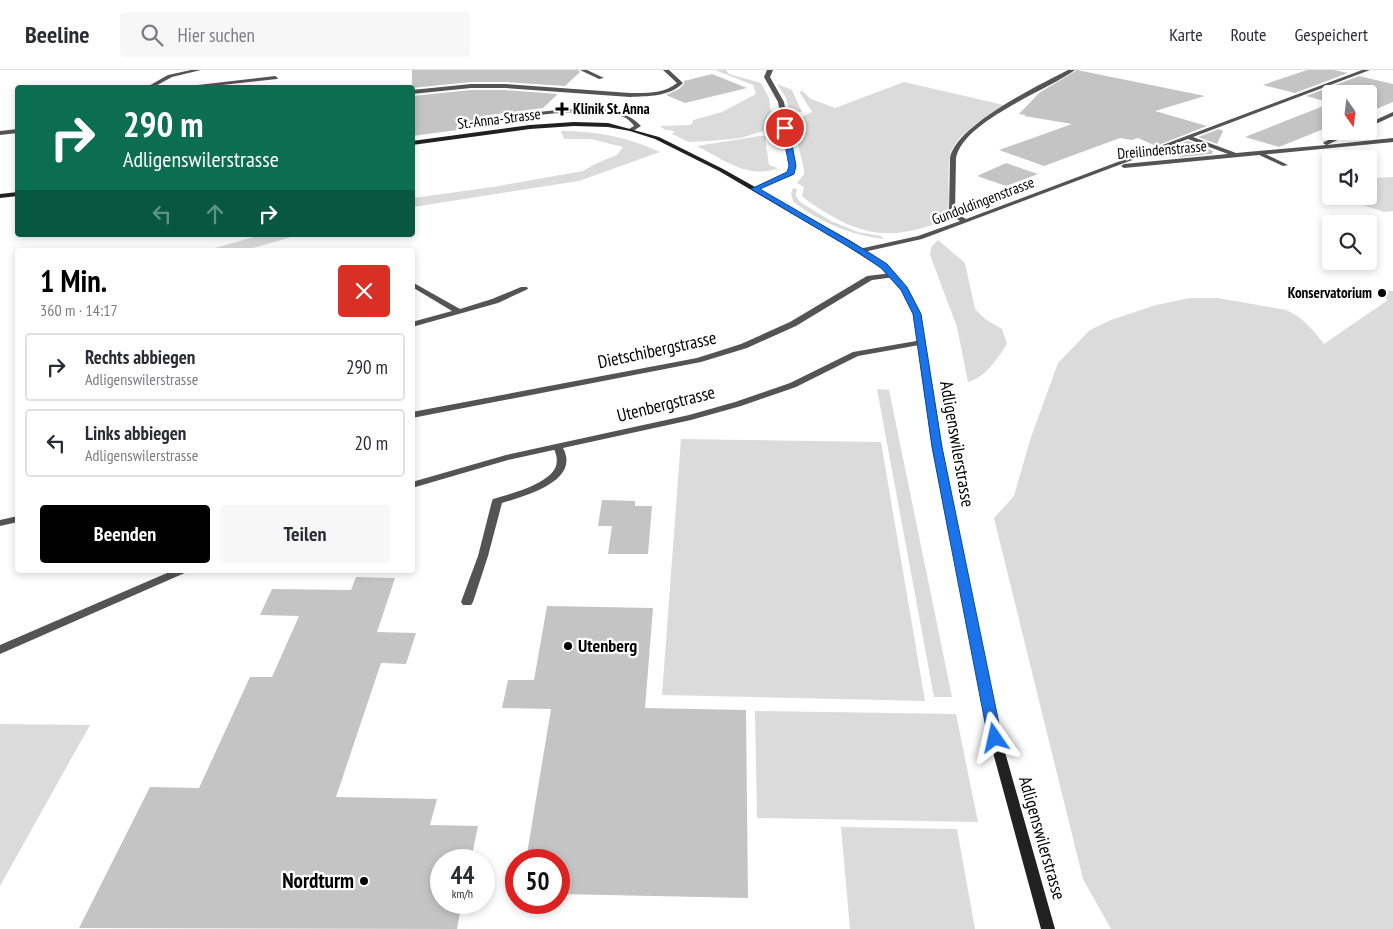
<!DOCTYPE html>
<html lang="de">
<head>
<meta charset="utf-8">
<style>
  :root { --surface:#fff; --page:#f7f7f7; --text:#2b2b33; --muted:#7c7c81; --line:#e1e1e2; --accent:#000 }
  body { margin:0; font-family:"PT Sans Narrow",sans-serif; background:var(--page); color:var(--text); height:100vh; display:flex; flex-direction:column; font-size:19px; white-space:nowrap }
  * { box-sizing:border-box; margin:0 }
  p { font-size:16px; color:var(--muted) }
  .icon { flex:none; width:28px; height:28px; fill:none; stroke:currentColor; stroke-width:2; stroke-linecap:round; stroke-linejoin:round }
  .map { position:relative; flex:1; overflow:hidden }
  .drawer { position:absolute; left:15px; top:178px; width:400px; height:325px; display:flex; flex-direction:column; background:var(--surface); border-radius:5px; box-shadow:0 2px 8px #0003 }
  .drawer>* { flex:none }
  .hud { position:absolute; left:15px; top:15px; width:400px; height:152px; border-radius:5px; box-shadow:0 2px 8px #0003; background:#0b6e4f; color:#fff; overflow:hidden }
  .needle { width:32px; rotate:166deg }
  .tools { position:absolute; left:1322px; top:15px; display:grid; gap:10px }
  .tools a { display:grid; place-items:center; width:55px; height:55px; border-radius:5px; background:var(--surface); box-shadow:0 2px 8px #0003; font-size:25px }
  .speed { position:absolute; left:430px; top:779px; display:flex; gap:10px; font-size:25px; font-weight:700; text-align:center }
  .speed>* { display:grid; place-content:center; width:65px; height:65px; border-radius:50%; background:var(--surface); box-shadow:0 2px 8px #0003; line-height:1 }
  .speed small { font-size:12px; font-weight:400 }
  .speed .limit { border:8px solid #d22; background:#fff; color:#111 }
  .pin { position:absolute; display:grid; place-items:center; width:42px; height:42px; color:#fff; margin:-21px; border:2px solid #fff; border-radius:50%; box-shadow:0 1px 5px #0007 }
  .me { position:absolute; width:55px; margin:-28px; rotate:349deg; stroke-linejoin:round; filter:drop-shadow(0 0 4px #0008) }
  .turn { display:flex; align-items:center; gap:18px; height:105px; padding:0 25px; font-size:22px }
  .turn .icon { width:65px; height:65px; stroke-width:2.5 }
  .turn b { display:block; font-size:35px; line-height:42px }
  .lanes { display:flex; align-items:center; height:48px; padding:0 25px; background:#0003; justify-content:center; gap:25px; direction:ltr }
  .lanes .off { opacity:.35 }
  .round { display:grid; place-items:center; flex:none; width:52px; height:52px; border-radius:5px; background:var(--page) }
  .headline { display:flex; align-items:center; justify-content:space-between; height:85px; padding:0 25px }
  h1 { font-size:30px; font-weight:700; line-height:38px; color:var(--accent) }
  .cta { display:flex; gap:10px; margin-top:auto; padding:10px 25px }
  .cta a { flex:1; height:58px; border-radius:5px; background:var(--accent); color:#fff; font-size:20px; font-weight:700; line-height:58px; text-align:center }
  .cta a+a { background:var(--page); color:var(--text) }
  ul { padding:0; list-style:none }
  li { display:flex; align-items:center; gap:15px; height:68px; margin:0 10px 8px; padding:0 15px; border:2px solid var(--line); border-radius:5px }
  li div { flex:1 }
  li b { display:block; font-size:19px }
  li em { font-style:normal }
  header { display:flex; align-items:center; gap:30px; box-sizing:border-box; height:70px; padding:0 25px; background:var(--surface); border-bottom:1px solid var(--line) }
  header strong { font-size:24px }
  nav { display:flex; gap:28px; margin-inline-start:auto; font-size:18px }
  .search { width:350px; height:45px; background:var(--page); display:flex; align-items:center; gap:12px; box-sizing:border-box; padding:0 18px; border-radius:5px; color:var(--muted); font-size:19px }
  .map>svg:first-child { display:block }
  .green { fill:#dbdbdb }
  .building { fill:#c4c4c4 }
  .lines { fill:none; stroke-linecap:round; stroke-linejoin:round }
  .service { fill:#545454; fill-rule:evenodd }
  .minor { fill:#545454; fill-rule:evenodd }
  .secondary { fill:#212121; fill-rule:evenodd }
  .route { fill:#1a73e8; stroke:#114b97 }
  .poi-dot { fill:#000; stroke:#fff; stroke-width:2 }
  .labels { text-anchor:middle; stroke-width:4.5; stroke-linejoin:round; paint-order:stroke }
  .far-poi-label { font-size:15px; font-weight:bold; fill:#000; stroke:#fff; text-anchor:start }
  .far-street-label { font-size:15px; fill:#000; stroke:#fff }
  .street-label { font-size:18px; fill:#000; stroke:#fff }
  .poi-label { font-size:18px; font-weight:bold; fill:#000; stroke:#fff; text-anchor:start }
  .near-poi-label { font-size:21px; font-weight:bold; fill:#000; stroke:#fff; text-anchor:end }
</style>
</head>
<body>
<header>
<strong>Beeline</strong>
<div class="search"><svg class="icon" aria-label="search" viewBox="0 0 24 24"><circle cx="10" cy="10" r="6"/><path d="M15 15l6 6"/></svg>Hier suchen</div>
<nav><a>Karte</a><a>Route</a><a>Gespeichert</a></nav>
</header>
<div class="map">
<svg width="1393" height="859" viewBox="0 0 1393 859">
  <rect width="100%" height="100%" fill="#fff"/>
  <path class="green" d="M715 0H726L729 4 761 13 769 28 773 58 741 68 709 71 689 72 672 64 675 62 669 60H665L660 56 689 55 692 54 693 50 722 42 756 24 753 15Z
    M904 12 1004 35C987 46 958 63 951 82 947 95 949 127 949 141L955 147C907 165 877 173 830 145 820 139 811 134 802 126L804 117 797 113 804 104V99L792 51 812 42 800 23 801 20 811 29 835 38Z
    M777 14 792 20 802 42H790L786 28Z
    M561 61C597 61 628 67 660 82L579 111 413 137V128L493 117 583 101 597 93 617 85 623 77 591 69H564Z
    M760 66H765L769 95 778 98 776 99C747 109 721 88 697 76Z
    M1393 107V141L1384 142 1337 126H1369V108Z
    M793 118 797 119 796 126 800 132 831 151 858 162 881 166 884 169C854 166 816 151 793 131L791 123Z
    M261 165H298L246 180H208Z
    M938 170 965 193 975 239 985 249 1002 259 1007 274C997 289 986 307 968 312L957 257 930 185 931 177Z
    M1381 220 1393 221V859H1111L1083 809 994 448 1014 426 1030 370 1058 293 1090 260 1111 250 1156 235 1190 228H1218L1286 240C1303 247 1313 260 1324 274L1388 230 1377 224Z
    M877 319 889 320 952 627H934Z
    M681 369 881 372 925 631 662 625Z
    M755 641 956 644 978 752 757 748Z
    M0 654 90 655 0 816Z
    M841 757 957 759 975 859H850Z"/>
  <path class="building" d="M412 0H578L580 2 565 16 505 12H471L412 18Z
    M1077 0 1205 26 1155 41 1207 56 1156 76 1138 68 1132 70 1120 68 1044 96 999 80 1072 54 1024 46 1026 45 1019 44 1039 23Z
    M1307 0H1334L1348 3 1295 23 1263 15Z
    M712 4 747 18 685 33 666 25 679 19 684 14V11Z
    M1359 6 1393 14V32L1369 42V24H1331V56L1279 77 1245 67 1331 33 1306 26Z
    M471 20H505L558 24 543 38 481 46 483 48 479 49 480 52 488 56 412 66V26Z
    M1219 59 1223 61 1217 74 1198 67Z
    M1188 71 1213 81 1212 84 1181 87 1165 80Z
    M1006 93 1038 104 1006 116 977 106Z
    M602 430 635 431V436H652L648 484H608L612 456H598Z
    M356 507 395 508 377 562 416 563 406 594 381 593 336 727 437 729 430 755 478 756 471 790H441V832H462L457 859 79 858 150 717 199 718 250 607H272L299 546 260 545 272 519 351 520Z
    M547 536 653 538 645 638 746 640 748 828 559 824V790H526L551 639 502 638 508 610H534Z"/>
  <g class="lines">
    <path class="service" d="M567 39C592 39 622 36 641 56L633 61H629V59L634 56C632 53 629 50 626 48 596 34 517 48 484 52L481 50 519 44Z
      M1257 82H1261L1288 95 1283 96 1257 84Z
      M412 212 460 239 492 229 521 217H527L528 219 498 233 412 257V252L452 241 412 217Z
      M558 374C563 376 565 381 566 386 572 414 521 427 502 433L488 486 473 532 471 535H463L461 532 478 486 492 431 493 429C510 424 550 414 556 396 558 389 556 383 553 377Z"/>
    <path class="minor" d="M191 0H201L172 7 152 18H145L168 5Z
      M580 0H587L604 8 599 9Z
      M663 0H669L683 13C669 27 648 26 630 27L505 18H471L412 24V20L471 14H505L630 23C646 23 664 24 677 13Z
      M767 0H773L770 7 784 32 796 96 793 105 754 121 752 120V118L788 103 790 96 778 32 764 7Z
      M1068 0H1075C1046 21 963 51 956 88L955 143 966 149 1362 0H1370L1193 67 1236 83 1326 75 1323 73 1324 72 1348 61H1356L1327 75 1393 68V72L1124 98 1121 96 1124 94 1228 84 1188 69 922 169 859 183V179L918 166 960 151 949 144 950 88C956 55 1039 15 1068 0Z
      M275 6 278 8 277 9 195 18H172Z
      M1393 42V46L1369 57V53Z
      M18 59V63L0 65V61Z
      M892 203 896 205 895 207 872 210 796 256 747 278 701 292 412 348V342L697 288 741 274 790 252 867 206Z
      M922 270H925V274L858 286 796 317 741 336 691 350 508 390 412 418V412L506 385 689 345 735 332 790 313 853 282Z
      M18 446V452L0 456V450Z
      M174 500H188L187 502 0 584V575Z"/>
    <path class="secondary" d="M574 52 608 53 659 67 723 99 851 171 887 194 908 219 921 244 942 377 1001 668 1055 859H1041L989 668 932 377 913 244 901 220 881 198 845 175 719 101 655 69 630 61 608 57 574 56 530 59 412 75V71L530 55Z
      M18 122V126L0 128V124Z"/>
  </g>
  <path class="route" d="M785 56 789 58 796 96 794 104 760 119 865 180 887 194 907 217 921 244 942 377 1002 668 1000 672 995 673 990 672 988 668 932 377 913 244 901 220 881 198 859 183 751 119 787 102 789 96 782 58Z"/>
  <g class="poi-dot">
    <path d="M559.5 31.5h5v5h5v5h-5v5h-5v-5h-5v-5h5z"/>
    <circle cx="1382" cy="223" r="5"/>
    <circle cx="568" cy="576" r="5"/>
    <circle cx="364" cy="811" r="5"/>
  </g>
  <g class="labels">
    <g class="far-poi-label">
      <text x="573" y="44">Klinik St. Anna</text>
      <text x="1372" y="228" text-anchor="end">Konservatorium</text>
    </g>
    <g class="far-street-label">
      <text transform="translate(499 49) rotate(-7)" y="5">St.-Anna-Strasse</text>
      <text transform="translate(1162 80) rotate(-5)" y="5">Dreilindenstrasse</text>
      <text transform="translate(983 131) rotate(-21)" y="5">Gundoldingenstrasse</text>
    </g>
    <g class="street-label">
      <text transform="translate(657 280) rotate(-12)" y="6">Dietschibergstrasse</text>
      <text transform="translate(666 334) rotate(-14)" y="6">Utenbergstrasse</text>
      <text transform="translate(957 374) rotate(80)" y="6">Adligenswilerstrasse</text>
      <text transform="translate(1042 768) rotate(74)" y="6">Adligenswilerstrasse</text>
    </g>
    <g class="poi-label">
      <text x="578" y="582">Utenberg</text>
    </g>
    <g class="near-poi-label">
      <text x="354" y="818">Nordturm</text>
    </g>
  </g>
</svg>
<div class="tools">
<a><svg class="needle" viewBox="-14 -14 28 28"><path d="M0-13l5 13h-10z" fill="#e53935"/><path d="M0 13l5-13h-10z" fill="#7c7c81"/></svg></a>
<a><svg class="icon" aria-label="sound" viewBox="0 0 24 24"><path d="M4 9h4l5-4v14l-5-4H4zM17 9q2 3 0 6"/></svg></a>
<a><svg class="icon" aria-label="search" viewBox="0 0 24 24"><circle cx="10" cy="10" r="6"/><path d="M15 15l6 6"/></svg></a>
</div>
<div class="speed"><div>44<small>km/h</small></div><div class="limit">50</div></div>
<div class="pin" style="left:785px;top:58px;background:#d93025"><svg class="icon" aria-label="arrive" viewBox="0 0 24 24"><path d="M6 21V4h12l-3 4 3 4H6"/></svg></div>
<svg class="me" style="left:995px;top:668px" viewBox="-20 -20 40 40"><path d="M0-17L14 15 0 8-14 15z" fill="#1a73e8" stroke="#fff" stroke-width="4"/></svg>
<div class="hud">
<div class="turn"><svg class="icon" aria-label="right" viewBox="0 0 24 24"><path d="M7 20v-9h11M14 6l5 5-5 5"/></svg><div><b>290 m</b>Adligenswilerstrasse</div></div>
<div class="lanes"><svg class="icon off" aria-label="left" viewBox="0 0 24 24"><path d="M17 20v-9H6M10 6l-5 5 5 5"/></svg><svg class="icon off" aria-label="ahead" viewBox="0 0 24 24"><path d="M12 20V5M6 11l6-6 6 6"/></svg><svg class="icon" aria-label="right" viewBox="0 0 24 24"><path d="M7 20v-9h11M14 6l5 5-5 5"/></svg></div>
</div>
<section class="drawer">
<div class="headline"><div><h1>1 Min.</h1><p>360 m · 14:17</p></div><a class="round" style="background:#d93025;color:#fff"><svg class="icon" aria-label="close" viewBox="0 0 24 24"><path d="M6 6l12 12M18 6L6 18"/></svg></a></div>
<ul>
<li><svg class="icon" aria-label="right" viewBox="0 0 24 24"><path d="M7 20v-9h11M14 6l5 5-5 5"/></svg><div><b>Rechts abbiegen</b><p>Adligenswilerstrasse</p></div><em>290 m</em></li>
<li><svg class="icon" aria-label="left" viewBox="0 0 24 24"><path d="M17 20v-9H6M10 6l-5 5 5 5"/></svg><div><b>Links abbiegen</b><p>Adligenswilerstrasse</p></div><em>20 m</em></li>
</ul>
<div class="cta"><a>Beenden</a><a>Teilen</a></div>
</section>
</div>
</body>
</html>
